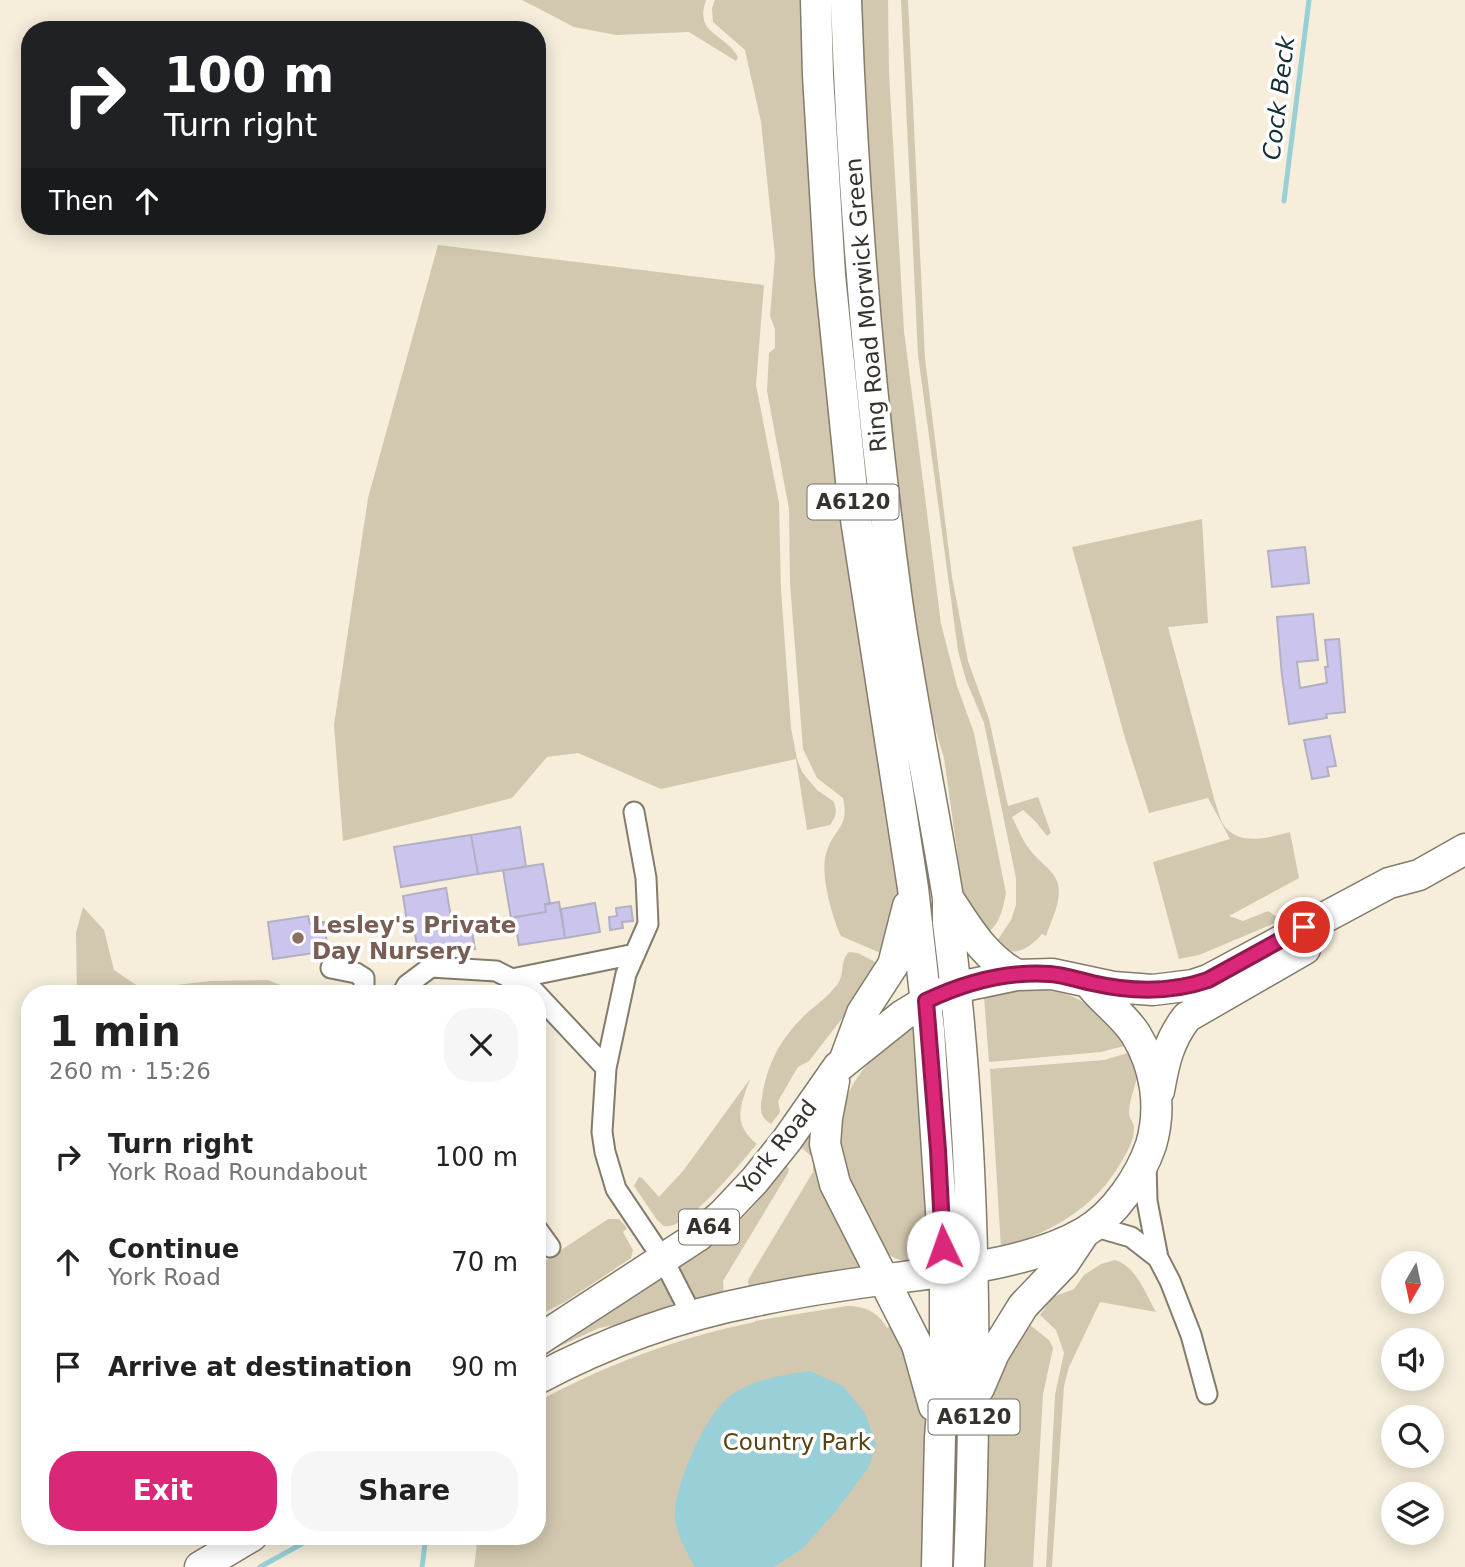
<!DOCTYPE html>
<html lang="en">
<head>
<meta charset="utf-8">
<style>
  :root { --surface:#fff; --page:#f6f6f6; --text:#222; --muted:#767676; --accent:#db2777 }
  body { margin:0; font-family:"DejaVu Sans",sans-serif; background:var(--page); color:var(--text); height:100vh; display:flex; flex-direction:column; font-size:26px; white-space:nowrap }
  * { box-sizing:border-box; margin:0 }
  p { font-size:23px; color:var(--muted) }
  .icon { flex:none; width:38px; height:38px; fill:none; stroke:currentColor; stroke-width:2; stroke-linecap:round; stroke-linejoin:round }
  .map { position:relative; flex:1; overflow:hidden }
  .panel { position:absolute; left:21px; top:985px; width:525px; height:560px; display:flex; flex-direction:column; background:var(--surface); border-radius:28px; box-shadow:0 4px 18px #0003 }
  .panel>* { flex:none }
  .banner { position:absolute; left:21px; top:21px; width:525px; height:214px; border-radius:28px; box-shadow:0 4px 18px #0003; background:#202124; color:#fff; overflow:hidden }
  .needle { width:46px; rotate:189deg }
  .fabs { position:absolute; left:1381px; top:1251px; display:grid; gap:14px }
  .fabs a { display:grid; place-items:center; width:63px; height:63px; border-radius:50%; background:var(--surface); box-shadow:0 4px 18px #0003; font-size:35px }
  .pin { position:absolute; display:grid; place-items:center; width:60px; height:60px; color:#fff; margin:-30px; border:4px solid #fff; border-radius:50%; box-shadow:0 2px 7px #0007 }
  .me { position:absolute; width:77px; margin:-38px; rotate:357deg; stroke-linejoin:round; filter:drop-shadow(0 0 5px #0008) }
  .turn { display:flex; align-items:center; gap:24px; height:147px; padding:0 28px; font-size:32px }
  .turn .icon { width:91px; height:91px; stroke-width:2.5 }
  .turn b { display:block; font-size:49px; line-height:60px }
  .then { display:flex; align-items:center; height:66px; padding:0 28px; background:#0003; gap:14px; font-size:26px }
  .round { display:grid; place-items:center; flex:none; width:74px; height:74px; border-radius:28px; background:var(--page) }
  .headline { display:flex; align-items:center; justify-content:space-between; height:119px; padding:0 28px }
  h1 { font-size:42px; font-weight:600; line-height:52px }
  .cta { display:flex; gap:14px; margin-top:auto; padding:14px 28px }
  .cta a { flex:1; height:80px; border-radius:28px; background:var(--accent); color:#fff; font-size:28px; font-weight:600; line-height:80px; text-align:center }
  .cta a+a { background:var(--page); color:var(--text) }
  ul { padding:0; list-style:none }
  li { display:flex; align-items:center; gap:21px; height:105px; padding:0 28px }
  li div { flex:1 }
  li b { display:block; font-size:26px }
  li em { font-style:normal }
  .map>svg:first-child { display:block }
  .green { fill:#d2c8af }
  .water { fill:#99cfd6 }
  .lines { fill:none; stroke-linecap:round; stroke-linejoin:round }
  .stream { stroke:#99cfd6; stroke-width:5 }
  .building { fill:#cbc5ee; stroke:#b2b0c3; stroke-width:2 }
  .minor-casing { stroke:#837c6b; stroke-width:23 }
  .highway-casing { stroke:#837c6b; stroke-width:33 }
  .minor { stroke:#fff; stroke-width:19 }
  .highway { stroke:#fff; stroke-width:30 }
  .route-casing { stroke:#8e194d; stroke-width:18 }
  .route { stroke:#db2777; stroke-width:12 }
  .education-dot { fill:#8d6e63; stroke:#fff; stroke-width:2.5 }
  .labels { text-anchor:middle; stroke-width:7; stroke-linejoin:round; paint-order:stroke }
  .shield { fill:#fff; stroke:#72706b; stroke-width:2 }
  .shield-label { font-size:21px; font-weight:bold; fill:#36332c }
  .street-label { font-size:23px; fill:#36332c; stroke:#fff }
  .education-label { font-size:23px; font-weight:bold; fill:#785e54; stroke:#fff; text-anchor:start }
  .park-label { font-size:23px; fill:#554413; stroke:#fff }
  .water-label { font-size:24px; font-style:italic; fill:#143033; stroke:#fff }
</style>
</head>
<body>
<div class="map">
<svg width="1465" height="1567" viewBox="0 0 1465 1567">
  <rect width="100%" height="100%" fill="#f6eedb"/>
  <path class="green" d="M522 0H706C694 35 724 32 738 57L736 61 689 32 616 35 574 27Z
    M715 0H806L903 894 890 957 841 936C832 918 820 873 826 854 833 828 850 829 843 798L817 778 803 749 790 583 789 509 767 391 769 353 775 348V329L770 316 775 256 761 122 745 50 713 22 712 8Z
    M856 0H888L889 73 904 331 941 624 957 686 974 733 1006 893C1003 908 1001 921 989 932L967 910 963 893 944 758 922 686 892 485Z
    M901 0H908L925 358 952 577 968 661 989 719 1008 806 1038 797 1051 833 1047 836 1036 822 1023 810 1012 817C1018 828 1022 840 1030 850 1038 861 1055 871 1058 884 1062 901 1051 921 1046 936L1042 934C1029 949 1013 959 995 944L1011 920 1016 905V878L984 723 966 680 958 651 918 355Z
    M438 245 764 285 756 385 779 503 781 590 791 728 797 759 802 772 817 790 833 801C838 810 836 817 830 825L807 830 796 759 661 789 578 753 547 757 512 798 343 841 334 725 368 498Z
    M1202 519 1208 623 1168 627 1215 802C1218 809 1220 822 1226 828 1242 846 1270 837 1290 832L1299 878 1229 916 1243 921 1268 911 1282 920 1199 955 1179 959 1153 862 1230 839 1208 798 1149 813 1125 738 1072 547Z
    M83 907 104 930 114 970 142 989 210 981 268 980 294 991 350 992 351 994H77L76 933Z
    M849 952 858 953 879 964 865 989 809 1061 798 1067 778 1101 780 1112 771 1124C757 1115 761 1106 763 1091 770 1057 783 1036 808 1012 818 1004 828 996 836 986 846 975 839 961 849 952Z
    M1028 989C1083 992 1088 1003 1124 1041V1046L1101 1052 989 1062 984 997Z
    M917 1026 932 1258C892 1267 885 1256 869 1222 862 1205 854 1188 847 1170L837 1161C834 1095 862 1058 917 1026Z
    M1128 1053 1134 1057C1135 1064 1138 1072 1137 1078 1134 1089 1129 1102 1129 1114 1130 1120 1135 1124 1134 1129 1134 1141 1126 1154 1120 1164 1094 1209 1049 1233 1001 1248L990 1069 1104 1060Z
    M750 1079C741 1105 731 1123 757 1144 740 1163 688 1231 664 1226L657 1220 634 1186 639 1177 642 1178 659 1197 683 1171Z
    M811 1129 866 1268 749 1291 748 1280 813 1172V1158L800 1146Z
    M786 1165 789 1169 788 1173 723 1281 724 1296 693 1302 692 1290 677 1265C689 1255 702 1250 714 1242 743 1223 766 1192 786 1165Z
    M608 1219H619L627 1228 623 1232 633 1250 631 1258 565 1302 537 1316V1266Z
    M1115 1260C1137 1267 1145 1293 1156 1312L1100 1302 1069 1367 1064 1386 1052 1567H1046L1055 1395 1064 1353 1056 1330 1040 1315 1053 1297 1074 1289 1084 1275 1101 1264Z
    M660 1275C668 1286 676 1294 672 1308L654 1318 599 1328 537 1357V1353Z
    M847 1306C865 1306 878 1312 887 1328L896 1323 926 1410 922 1531 924 1567H474L478 1537 537 1536V1402C605 1365 679 1337 755 1322V1321Z
    M1021 1318 1049 1340 1053 1348 1043 1394 1033 1567H978L987 1398Z"/>
  <path class="water" d="M810 1371 843 1386 865 1413 876 1444 869 1467 836 1511 802 1549 774 1567H695C687 1552 676 1534 675 1517 674 1487 705 1415 729 1397 752 1379 782 1375 810 1371Z"/>
  <g class="lines">
    <path class="stream" d="M1284 201 1309 0
      M260 1567 316 1536
      M422 1567 426 1536"/>
  </g>
  <path class="building" d="M1305 547 1309 583 1272 587 1268 551Z
    M1313 614 1318 660 1297 662 1300 688 1327 683 1325 667H1328L1325 640 1339 639 1345 712 1326 714 1327 718 1289 724 1282 676 1277 617Z
    M1330 736 1336 766 1327 767 1329 776 1312 779 1304 740Z
    M520 827 526 867 478 874 471 835Z
    M471 835 478 874 401 887 394 847Z
    M543 864 550 904H545L546 912 511 918 503 870Z
    M446 888 453 929 471 926 475 949 419 958 415 934 409 935 403 896Z
    M559 902 565 938 519 945 514 917 546 912 545 904Z
    M595 903 600 932 565 938 561 909Z
    M631 906 633 921 622 922 623 928 610 930 609 917 617 916 616 908Z
    M308 916 310 924 324 922 328 951 273 959 268 922Z"/>
  <g class="lines">
    <g class="minor-casing">
      <path id="minor" d="M634 812 646 878 648 924 626 974 606 1068 602 1132 605 1152 616 1189 663 1259 685 1302 686 1317
        M331 968 356 973 364 978V994
        M512 979 635 954
        M402 994 407 985 431 967 496 971 532 989 606 1068
        M1146 1163 1147 1201 1158 1258 1170 1281 1191 1335 1207 1394
        M1093 1226 1131 1237 1158 1258
        M537 1229 550 1247"/>
    </g>
    <g class="highway-casing">
      <path id="highway" d="M816 0 818 75 830 275 853 500 913 888 929 1030 945 1271V1377L940 1437 937 1567
        M846 0C853 201 870 401 897 601 911 700 932 799 948 898V922C975 1136 978 1352 969 1567
        M948 898C968 928 984 957 1017 975
        M845 1059 862 1013 893 965 908 906
        M834 1081 827 1118 825 1144 835 1184 917 1345 934 1406
        M1159 1091C1164 1062 1169 1040 1187 1017L1305 949
        M537 1341 698 1236 723 1214 755 1180 787 1140 838 1067 903 1015 926 1001 954 988 1017 975 1052 974 1113 987 1153 990 1193 985 1208 980 1389 883 1419 875 1465 849
        M537 1379C606 1342 678 1316 755 1301 802 1291 849 1284 896 1278 955 1270 1033 1263 1085 1232 1115 1214 1140 1177 1151 1145 1162 1107 1156 1067 1135 1033 1122 1014 1103 1001 1089 983
        M979 1388 994 1353 1023 1306 1064 1263 1084 1233
        M200 1567 252 1536"/>
    </g>
    <use href="#minor" class="minor"/>
    <use href="#highway" class="highway"/>
  </g>
  <g class="lines">
    <g class="route-casing">
      <path id="route" d="M943 1247 938 1150 926 1001C964 983 1008 971 1050 974 1064 975 1078 980 1092 983 1131 992 1170 993 1208 980L1304 927"/>
    </g>
    <use href="#route" class="route"/>
  </g>
  <circle class="education-dot" cx="298" cy="938" r="7"/>
  <g class="labels">
    <g class="shield">
      <rect x="807.5" y="484.5" width="91" height="35" rx="5"/>
      <rect x="679" y="1209.5" width="60" height="35" rx="5"/>
      <rect x="928.5" y="1399.5" width="91" height="35" rx="5"/>
    </g>
    <g class="shield-label">
      <text x="853" y="509">A6120</text>
      <text x="709" y="1234">A64</text>
      <text x="974" y="1424">A6120</text>
    </g>
    <g class="street-label">
      <text transform="translate(866 305) rotate(-95)" y="8">Ring Road Morwick Green</text>
      <text transform="translate(777 1147) rotate(-52)" y="8">York Road</text>
    </g>
    <g class="education-label">
      <text x="312" y="933">Lesley's Private<tspan x="312" dy="26">Day Nursery</tspan></text>
    </g>
    <g class="park-label">
      <text x="797" y="1450">Country Park</text>
    </g>
    <g class="water-label">
      <text transform="translate(1279 98) rotate(-83)" y="8">Cock Beck</text>
    </g>
  </g>
</svg>
<div class="fabs">
<a><svg class="needle" viewBox="-14 -14 28 28"><path d="M0-13l5 13h-10z" fill="#e53935"/><path d="M0 13l5-13h-10z" fill="#767676"/></svg></a>
<a><svg class="icon" aria-label="sound" viewBox="0 0 24 24"><path d="M4 9h4l5-4v14l-5-4H4zM17 9q2 3 0 6"/></svg></a>
<a><svg class="icon" aria-label="search" viewBox="0 0 24 24"><circle cx="10" cy="10" r="6"/><path d="M15 15l6 6"/></svg></a>
<a><svg class="icon" aria-label="layers" viewBox="0 0 24 24"><path d="M12 4l9 5-9 5-9-5zM3 14l9 5 9-5"/></svg></a>
</div>
<div class="pin" style="left:1304px;top:927px;background:#d93025"><svg class="icon" aria-label="arrive" viewBox="0 0 24 24"><path d="M6 21V4h12l-3 4 3 4H6"/></svg></div>
<svg class="me" style="left:943px;top:1247px" viewBox="-20 -20 40 40"><circle r="19" fill="#fff"/><path d="M0-13L10 11 0 6-10 11z" fill="#db2777"/></svg>
<div class="banner">
<div class="turn"><svg class="icon" aria-label="right" viewBox="0 0 24 24"><path d="M7 20v-9h11M14 6l5 5-5 5"/></svg><div><b>100 m</b>Turn right</div></div>
<div class="then">Then<svg class="icon" aria-label="ahead" viewBox="0 0 24 24"><path d="M12 20V5M6 11l6-6 6 6"/></svg></div>
</div>
<section class="panel">
<div class="headline"><div><h1>1 min</h1><p>260 m · 15:26</p></div><a class="round"><svg class="icon" aria-label="close" viewBox="0 0 24 24"><path d="M6 6l12 12M18 6L6 18"/></svg></a></div>
<ul>
<li><svg class="icon" aria-label="right" viewBox="0 0 24 24"><path d="M7 20v-9h11M14 6l5 5-5 5"/></svg><div><b>Turn right</b><p>York Road Roundabout</p></div><em>100 m</em></li>
<li><svg class="icon" aria-label="ahead" viewBox="0 0 24 24"><path d="M12 20V5M6 11l6-6 6 6"/></svg><div><b>Continue</b><p>York Road</p></div><em>70 m</em></li>
<li><svg class="icon" aria-label="arrive" viewBox="0 0 24 24"><path d="M6 21V4h12l-3 4 3 4H6"/></svg><div><b>Arrive at destination</b></div><em>90 m</em></li>
</ul>
<div class="cta"><a>Exit</a><a>Share</a></div>
</section>
</div>
</body>
</html>
